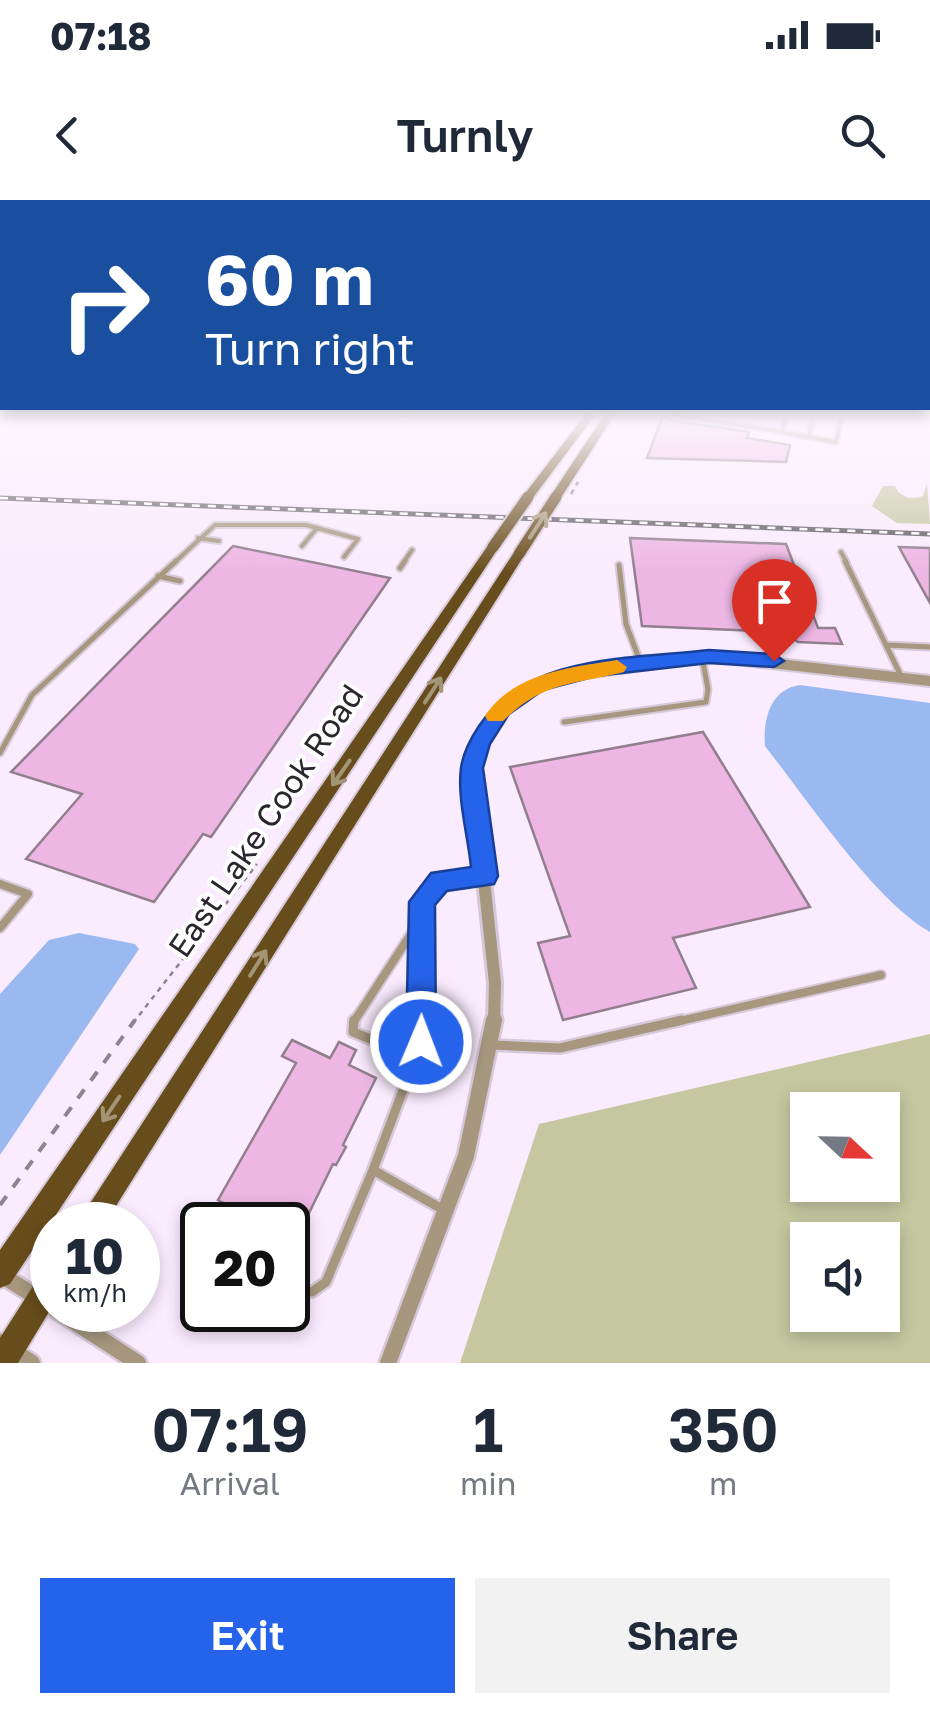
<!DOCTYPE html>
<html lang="en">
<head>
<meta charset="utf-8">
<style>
  :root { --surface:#fff; --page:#f2f2f3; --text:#1f2937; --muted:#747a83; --accent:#2563eb }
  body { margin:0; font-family:"Golos Text",sans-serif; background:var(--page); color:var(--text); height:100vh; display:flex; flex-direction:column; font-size:38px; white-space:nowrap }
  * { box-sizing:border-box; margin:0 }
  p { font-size:32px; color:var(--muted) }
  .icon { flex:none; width:55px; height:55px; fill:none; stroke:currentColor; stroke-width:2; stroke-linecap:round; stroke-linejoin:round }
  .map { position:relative; height:1163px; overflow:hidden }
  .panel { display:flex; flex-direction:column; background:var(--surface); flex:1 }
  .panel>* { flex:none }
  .banner { position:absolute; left:0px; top:0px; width:930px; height:210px; box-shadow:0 5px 15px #0003; background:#1a4fa0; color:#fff; overflow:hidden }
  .needle { width:65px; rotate:112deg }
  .fabs { position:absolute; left:790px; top:892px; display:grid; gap:20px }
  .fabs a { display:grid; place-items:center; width:110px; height:110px; border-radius:0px; background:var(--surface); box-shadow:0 5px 15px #0003; font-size:50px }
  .speed { position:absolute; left:30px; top:1002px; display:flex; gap:20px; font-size:50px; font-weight:700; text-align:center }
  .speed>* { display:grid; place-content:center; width:130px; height:130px; border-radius:50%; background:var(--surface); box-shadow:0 5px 15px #0003; line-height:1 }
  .speed small { font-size:25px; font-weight:400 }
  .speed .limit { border:5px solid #111; border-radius:15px; background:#fff; color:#111 }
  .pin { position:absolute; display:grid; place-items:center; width:85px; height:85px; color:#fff; margin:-102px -42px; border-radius:50% 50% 50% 0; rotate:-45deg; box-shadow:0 0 10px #0007 }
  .pin .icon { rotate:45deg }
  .me { position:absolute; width:110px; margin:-55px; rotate:1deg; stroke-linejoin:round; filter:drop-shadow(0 0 8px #0008) }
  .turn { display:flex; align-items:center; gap:35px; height:210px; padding:0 40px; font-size:45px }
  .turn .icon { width:130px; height:130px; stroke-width:2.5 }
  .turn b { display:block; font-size:70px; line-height:85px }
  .eta { display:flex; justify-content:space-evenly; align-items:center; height:170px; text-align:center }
  .eta b { font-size:60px; font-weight:600; line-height:70px }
  .action { display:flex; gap:20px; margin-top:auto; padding:20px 40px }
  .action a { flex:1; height:115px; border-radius:0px; background:var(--accent); color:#fff; font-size:40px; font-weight:600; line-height:115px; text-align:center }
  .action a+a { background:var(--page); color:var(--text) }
  .status { display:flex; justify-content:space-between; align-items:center; height:70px; padding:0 50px; background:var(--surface); direction:ltr }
  .status svg { height:28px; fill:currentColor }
  header { display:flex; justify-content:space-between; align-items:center; height:130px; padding:0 40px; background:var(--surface); font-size:45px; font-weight:600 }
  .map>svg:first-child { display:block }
  .green { fill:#c4c79f; fill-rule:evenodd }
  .water { fill:#9ab9f1 }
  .building { fill:#edb6e3; stroke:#917f8d; stroke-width:2.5 }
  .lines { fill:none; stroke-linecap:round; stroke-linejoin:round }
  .service-far3-casing { stroke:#d5c8d8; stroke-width:8 }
  .service-far2-casing { stroke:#d5c8d8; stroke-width:9 }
  .service-far1-casing { stroke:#d5c8d8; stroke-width:12 }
  .service-casing { stroke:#d5c8d8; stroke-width:14 }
  .minor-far3-casing { stroke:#d5c8d8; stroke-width:11 }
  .minor-far2-casing { stroke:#d5c8d8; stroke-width:14 }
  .minor-far1-casing { stroke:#d5c8d8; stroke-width:18 }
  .minor-casing { stroke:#d5c8d8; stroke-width:21 }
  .primary-casing { stroke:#d5c8d8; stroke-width:4 }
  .path-far1 { stroke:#8d8490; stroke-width:2.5; stroke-dasharray:5 5; stroke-linecap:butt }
  .path { stroke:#8d8490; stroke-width:4; stroke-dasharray:11 11; stroke-linecap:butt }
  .service-far3 { stroke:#a6977e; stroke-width:4 }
  .service-far2 { stroke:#a6977e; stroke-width:5 }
  .service-far1 { stroke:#a6977e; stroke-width:8 }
  .service { stroke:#a6977e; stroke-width:9 }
  .minor-far3 { stroke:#a6977e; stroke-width:8 }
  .minor-far2 { stroke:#a6977e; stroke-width:10 }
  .minor-far1 { stroke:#a6977e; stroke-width:12 }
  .minor { stroke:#a6977e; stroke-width:16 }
  .primary { fill:#684d1c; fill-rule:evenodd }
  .rail-casing { stroke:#615964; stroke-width:5 }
  .rail { stroke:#fefefe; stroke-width:2.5; stroke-dasharray:8; stroke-linecap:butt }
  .primary-bridge-casing { stroke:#d5c8d8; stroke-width:15; stroke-linecap:butt }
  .path-bridge { stroke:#8d8490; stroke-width:2.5; stroke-dasharray:5 5; stroke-linecap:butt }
  .primary-bridge { stroke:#684d1c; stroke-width:11 }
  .oneway { stroke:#a49476 }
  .route { fill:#2563eb; stroke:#184099; stroke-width:2.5 }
  .slow { fill:#f59e0b }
  .labels { text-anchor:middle; stroke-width:8; stroke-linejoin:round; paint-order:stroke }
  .street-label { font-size:32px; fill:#2b262d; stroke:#fefefe }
</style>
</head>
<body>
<div class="status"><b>07:18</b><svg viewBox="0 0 49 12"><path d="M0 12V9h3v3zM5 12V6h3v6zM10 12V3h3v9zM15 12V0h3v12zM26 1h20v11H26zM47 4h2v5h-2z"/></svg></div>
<header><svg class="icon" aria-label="back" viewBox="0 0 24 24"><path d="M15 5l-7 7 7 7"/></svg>Turnly<svg class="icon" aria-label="search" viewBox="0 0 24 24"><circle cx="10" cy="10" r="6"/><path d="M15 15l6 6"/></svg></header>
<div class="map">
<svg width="930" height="1163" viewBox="0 0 930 1163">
  <rect width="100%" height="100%" fill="#faebfe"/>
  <path class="green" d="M927 283 930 324 897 323 872 306 883 286H895C900 298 912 300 923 296Z
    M930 834V1163H460L539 924ZM882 910V985H808V910ZM808 1040H882V1115H808Z"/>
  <path class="water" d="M800 485 930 503V732C874 700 806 598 765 546 763 520 770 489 800 485Z
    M79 733 135 744 139 749 0 955V794L49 740Z"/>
  <path class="building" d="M665 210 669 220 749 232 747 238 790 245 786 262 647 258Z
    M630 338 786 344 818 428H835L842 444 798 442 783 432 642 426Z
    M233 346 390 378 211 637 203 634 154 702 26 659 82 594 11 572Z
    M899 347 930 348V403Z
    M703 532 810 707 673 738 696 788 563 820 538 743 570 736 510 567Z
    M292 840 330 858 339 842 356 850 349 865 376 878 343 945 346 947 336 965 333 964 288 1056V1025H264L218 1000 296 863 282 856Z"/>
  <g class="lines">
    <g class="service-far3-casing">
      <path id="service-far3" d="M670 214 782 232 788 211
        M782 232 836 242 843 211
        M809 237 814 211
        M198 338 219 341
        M302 346 317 328
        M841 352 847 363
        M174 363 215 325H306L358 339 344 357
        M403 363 412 350"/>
    </g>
    <g class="service-far2-casing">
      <path id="service-far2" d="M845 361 886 445
        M619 365 626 424 641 464
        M400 368 405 361
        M158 376 180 381
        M902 478 886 445 930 447
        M564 522 706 502 708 489 702 457
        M0 553 32 495 176 361"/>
    </g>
    <g class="service-far1-casing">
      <path id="service-far1" d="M0 684 28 694 0 728
        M353 823 422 717
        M421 823V702L440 681 484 676
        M671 823 881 775"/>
    </g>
    <g class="service-casing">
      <path id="service" d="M354 820 353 832 415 857
        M421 820V842L373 970 442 1009
        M493 845 560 848 682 820
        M288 1088 312 1092 326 1082 373 970"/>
    </g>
    <g class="minor-far3-casing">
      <path id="minor-far3" d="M400 211 408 213"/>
    </g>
    <g class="minor-far2-casing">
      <path id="minor-far2" d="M474 562 492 521 518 495 560 476 709 456 930 481"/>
    </g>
    <g class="minor-far1-casing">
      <path id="minor-far1" d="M476 560 472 568 495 783 494 823"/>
    </g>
    <g class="minor-casing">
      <path id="minor" d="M0 1074 41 1100
        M56 1110 138 1163
        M0 1142 32 1163
        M388 1163 466 956 494 820"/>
    </g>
    <g class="primary-casing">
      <path id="primary" d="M588 211H598L532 299H524V295Z
        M607 211H617L560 299H552L550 297Z
        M493 343 499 347 10 1084 0 1088V1050L489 344Z
        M519 350 525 354 104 1025H76L513 354Z
        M52 1068V1107L18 1163H0V1138L42 1072Z"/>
    </g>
    <path class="path-far1" d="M133 823 257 664"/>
    <path class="path" d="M0 1005 135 820"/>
    <use href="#service-far3" class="service-far3"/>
    <use href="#service-far2" class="service-far2"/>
    <use href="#service-far1" class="service-far1"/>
    <use href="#service" class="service"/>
    <use href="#minor-far3" class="minor-far3"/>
    <use href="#minor-far2" class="minor-far2"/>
    <use href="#minor-far1" class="minor-far1"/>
    <use href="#minor" class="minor"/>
    <use href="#primary" class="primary"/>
    <g class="rail-casing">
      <path id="rail" d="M0 298 930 334"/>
    </g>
    <use href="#rail" class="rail"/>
    <g class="primary-bridge-casing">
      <path id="primary-bridge" d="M493 347 528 297
        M519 354 556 297"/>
    </g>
    <path class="path-bridge" d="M571 294 578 282"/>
    <use href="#primary-bridge" class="primary-bridge"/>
  </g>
  <defs><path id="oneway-shaft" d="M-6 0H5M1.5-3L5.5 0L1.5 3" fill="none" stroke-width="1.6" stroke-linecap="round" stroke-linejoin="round" transform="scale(2.5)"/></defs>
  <g class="oneway">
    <use href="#oneway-shaft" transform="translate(538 325) rotate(-57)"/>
    <use href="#oneway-shaft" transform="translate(433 490) rotate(-57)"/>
    <use href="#oneway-shaft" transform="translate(341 573) rotate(125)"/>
    <use href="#oneway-shaft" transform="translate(258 763) rotate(-58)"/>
    <use href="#oneway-shaft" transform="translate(111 909) rotate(124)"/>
  </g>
  <linearGradient id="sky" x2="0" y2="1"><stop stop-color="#89b6ec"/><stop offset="0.57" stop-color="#fdf6ff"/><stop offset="1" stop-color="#fdf6ff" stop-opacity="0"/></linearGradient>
  <rect width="930" height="373" fill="url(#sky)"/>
  <path class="route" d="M709 450 774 454 784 461 774 467 709 463 596 476 543 490 509 514 490 544 483 568 498 676 494 684 447 691 435 705 436 842 431 852 421 857 411 852 406 842 409 702 431 673 471 667C468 636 457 598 461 568 463 553 471 538 479 526 526 454 632 459 709 450Z"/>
  <path class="slow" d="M617 460 627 467 624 472C572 485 544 481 503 521H488L485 516C515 472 569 468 617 460Z"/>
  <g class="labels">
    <g class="street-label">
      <text transform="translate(266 621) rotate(-56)" y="11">East Lake Cook Road</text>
    </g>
  </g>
</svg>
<div class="fabs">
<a><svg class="needle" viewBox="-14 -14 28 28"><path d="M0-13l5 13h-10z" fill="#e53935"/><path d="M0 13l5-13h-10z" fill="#747a83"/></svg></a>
<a><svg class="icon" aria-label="sound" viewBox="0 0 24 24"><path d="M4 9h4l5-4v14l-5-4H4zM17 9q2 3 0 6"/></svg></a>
</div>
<div class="speed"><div>10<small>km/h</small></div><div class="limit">20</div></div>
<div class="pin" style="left:774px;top:461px;background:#d93025"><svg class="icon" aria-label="arrive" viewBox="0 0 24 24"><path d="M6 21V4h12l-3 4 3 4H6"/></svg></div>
<svg class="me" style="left:421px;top:842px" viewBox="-20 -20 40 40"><circle r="17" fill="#2563eb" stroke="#fff" stroke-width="3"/><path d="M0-11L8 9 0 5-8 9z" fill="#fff"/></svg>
<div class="banner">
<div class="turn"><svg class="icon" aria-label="right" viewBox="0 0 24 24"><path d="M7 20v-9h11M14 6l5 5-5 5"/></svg><div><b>60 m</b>Turn right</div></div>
</div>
</div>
<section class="panel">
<div class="eta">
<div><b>07:19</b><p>Arrival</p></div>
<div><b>1</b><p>min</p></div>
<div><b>350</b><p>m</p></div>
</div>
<div class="action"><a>Exit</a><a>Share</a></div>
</section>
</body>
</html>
